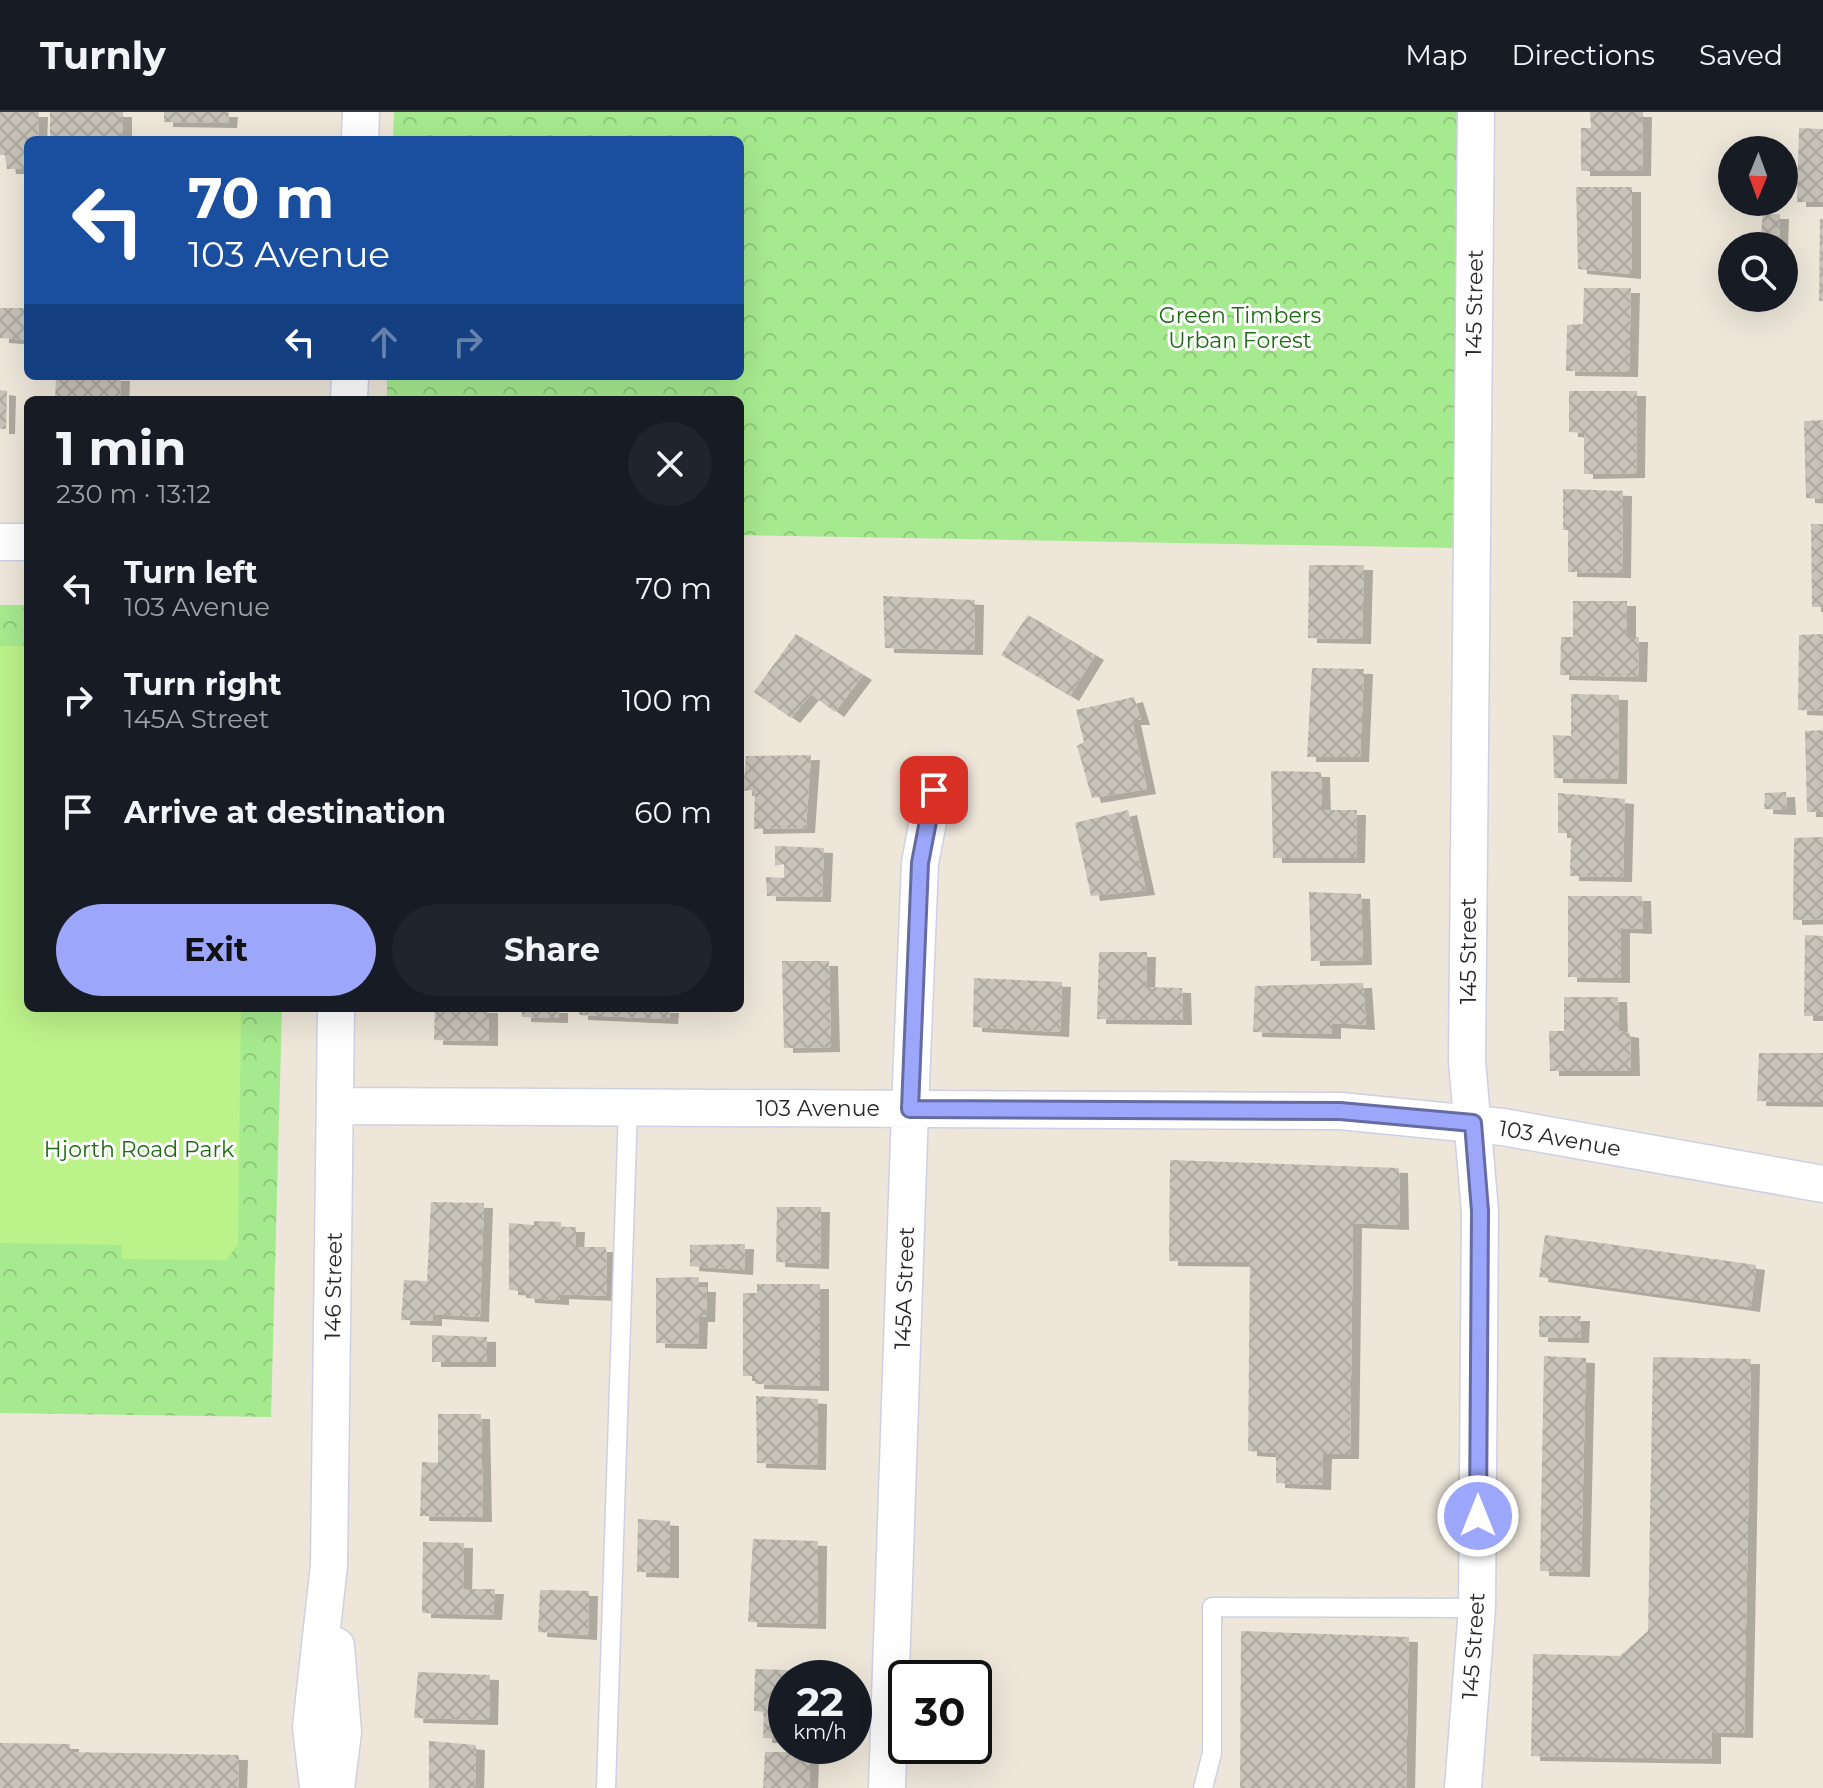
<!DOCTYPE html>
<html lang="en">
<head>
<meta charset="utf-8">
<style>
  :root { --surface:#171b24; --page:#20242c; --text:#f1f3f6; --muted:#9ea1a6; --line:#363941; --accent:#9ca6fa }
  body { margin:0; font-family:Montserrat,sans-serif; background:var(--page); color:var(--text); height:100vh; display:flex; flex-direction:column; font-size:30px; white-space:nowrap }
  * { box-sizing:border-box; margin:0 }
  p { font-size:26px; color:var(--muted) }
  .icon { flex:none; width:44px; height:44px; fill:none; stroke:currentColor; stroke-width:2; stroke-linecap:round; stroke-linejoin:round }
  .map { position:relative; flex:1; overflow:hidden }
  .details { position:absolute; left:24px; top:284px; width:720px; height:616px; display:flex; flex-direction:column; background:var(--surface); border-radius:12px; box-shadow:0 8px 32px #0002 }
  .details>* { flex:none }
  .guide { position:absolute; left:24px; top:24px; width:720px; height:244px; border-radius:12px; box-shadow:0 8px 32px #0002; background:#1a4fa0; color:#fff; overflow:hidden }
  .needle { width:52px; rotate:181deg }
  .controls { position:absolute; left:1718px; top:24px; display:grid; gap:16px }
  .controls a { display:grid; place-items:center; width:80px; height:80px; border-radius:50%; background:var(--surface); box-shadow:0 8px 32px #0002; font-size:40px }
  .speed { position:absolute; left:768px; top:1548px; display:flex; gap:16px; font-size:40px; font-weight:700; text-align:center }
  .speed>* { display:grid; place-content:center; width:104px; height:104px; border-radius:50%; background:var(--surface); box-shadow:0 8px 32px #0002; line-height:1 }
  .speed small { font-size:20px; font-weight:400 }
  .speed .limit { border:4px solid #111; border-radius:12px; background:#fff; color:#111 }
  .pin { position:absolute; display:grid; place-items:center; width:68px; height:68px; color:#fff; margin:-34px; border-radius:16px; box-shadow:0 4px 12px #0006 }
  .me { position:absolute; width:88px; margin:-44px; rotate:0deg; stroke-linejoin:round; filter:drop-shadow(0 0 6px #0008) }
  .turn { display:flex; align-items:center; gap:28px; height:168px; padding:0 32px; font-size:36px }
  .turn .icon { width:104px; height:104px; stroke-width:2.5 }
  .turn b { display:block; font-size:56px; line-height:68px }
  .lanes { display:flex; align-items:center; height:76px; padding:0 32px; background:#0003; justify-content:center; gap:40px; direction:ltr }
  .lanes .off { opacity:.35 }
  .round { display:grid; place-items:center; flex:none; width:84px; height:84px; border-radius:42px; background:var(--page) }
  .summary { display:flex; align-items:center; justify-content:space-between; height:136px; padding:0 32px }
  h1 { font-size:48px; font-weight:700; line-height:60px }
  .cta { display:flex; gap:16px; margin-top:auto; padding:16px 32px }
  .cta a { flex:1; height:92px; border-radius:48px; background:var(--accent); color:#111; font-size:32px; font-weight:700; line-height:92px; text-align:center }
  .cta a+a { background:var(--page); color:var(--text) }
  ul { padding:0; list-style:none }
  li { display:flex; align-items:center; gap:24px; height:112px; padding:0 32px }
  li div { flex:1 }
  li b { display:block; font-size:30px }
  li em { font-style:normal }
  header { display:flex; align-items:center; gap:48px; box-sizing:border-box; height:112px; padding:0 40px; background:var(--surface); border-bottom:2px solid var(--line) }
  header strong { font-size:38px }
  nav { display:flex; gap:44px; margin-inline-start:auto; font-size:28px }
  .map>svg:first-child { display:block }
  .park { fill:url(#park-crowns) }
  .pitch { fill:#bcf28a }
  .building { fill:url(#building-cross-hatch); filter:url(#shadow) }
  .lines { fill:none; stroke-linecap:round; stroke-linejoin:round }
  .service-casing { stroke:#ced0e4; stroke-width:21 }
  .minor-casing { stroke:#ced0e4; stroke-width:39 }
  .service { stroke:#fff; stroke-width:18 }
  .minor { stroke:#fff; stroke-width:36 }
  .route-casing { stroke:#656ca2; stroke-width:20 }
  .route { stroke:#9ca6fa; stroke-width:14 }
  .labels { text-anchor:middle; stroke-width:6; stroke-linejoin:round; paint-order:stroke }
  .street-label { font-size:22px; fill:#292929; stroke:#fff }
  .park-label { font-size:22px; fill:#1d6c12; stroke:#fff }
</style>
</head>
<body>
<header>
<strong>Turnly</strong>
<nav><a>Map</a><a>Directions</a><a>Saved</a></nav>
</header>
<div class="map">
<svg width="1823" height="1676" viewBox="0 0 1823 1676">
  <defs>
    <pattern id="park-crowns" width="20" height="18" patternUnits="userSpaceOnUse" patternTransform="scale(2)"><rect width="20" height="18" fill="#a6ea8f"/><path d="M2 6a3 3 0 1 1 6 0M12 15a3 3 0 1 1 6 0" fill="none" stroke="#8fc97b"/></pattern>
    <pattern id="building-cross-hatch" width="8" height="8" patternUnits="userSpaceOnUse" patternTransform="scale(2)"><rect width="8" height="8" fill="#c8c3b9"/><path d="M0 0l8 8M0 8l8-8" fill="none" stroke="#aca89f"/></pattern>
    <filter id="shadow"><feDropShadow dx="9" dy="5" stdDeviation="0" flood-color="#0004"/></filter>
  </defs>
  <rect width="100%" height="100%" fill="#ede6d9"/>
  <path class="park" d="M394 0H1476L1456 436 740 423V288H387V264H740V28H393Z
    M0 493H28V896H282L271 1305 0 1301Z"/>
  <path class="pitch" d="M0 534H28V896H241L238 1132 227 1148 122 1147V1133L0 1131Z"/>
  <path class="building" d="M0 0H39L38 28H28V57H7L5 43H0Z
    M50 0H123V28H50Z
    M164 0H229L228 11 164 10Z
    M1590 0H1643L1642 59H1581V16H1591Z
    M1799 16 1823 17V90H1797Z
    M1576 75H1632V162L1578 157Z
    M1763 102H1780L1779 130H1760Z
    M1820 107H1823V189H1819Z
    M1584 176H1631L1629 260 1566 259 1567 213 1583 212Z
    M0 196H28V228L0 226Z
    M56 264H121L120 288H55Z
    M0 278 7 279 6 317H0Z
    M1569 279H1637L1636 361 1584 362V321L1569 320Z
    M1823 308V387L1806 386 1804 309Z
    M1563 377 1623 379 1622 461 1568 460V418H1563Z
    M1811 412H1823V495H1812Z
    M1309 453H1364L1362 527 1308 526Z
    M883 484 975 488 974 538 885 536Z
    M1573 489H1627V525H1639L1638 565 1560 563 1561 525H1573Z
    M1028 503 1095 543 1070 584 1001 543Z
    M796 522 863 563 835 600 811 582 791 606 754 580Z
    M1823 522V599L1798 598 1799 523Z
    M1312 556 1364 557 1360 645H1307Z
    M1571 582 1619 583 1618 667 1554 666 1553 623 1571 624Z
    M1134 585 1141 608H1132L1147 677 1092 686 1077 634 1084 630 1076 598Z
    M1823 618V700H1807L1805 619Z
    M811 643 806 716 754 717 755 678 743 679 746 644Z
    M1271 659 1321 660 1322 698H1357L1356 746H1273Z
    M1786 680 1787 698 1764 697 1765 681Z
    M1558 681 1625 687 1623 765 1570 764 1571 721H1558Z
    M1128 698 1146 778 1091 784 1075 711Z
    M1823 725V807L1793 808 1794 726Z
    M775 734 824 736 822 785 767 784 766 765 784 766V752L775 754Z
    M1309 780 1361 782 1363 848 1311 849Z
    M1568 784H1642L1643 817 1621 816V866L1568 865Z
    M1805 823 1823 824V904H1804Z
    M1099 840H1147L1146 875 1182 876 1183 908 1097 907Z
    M782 849H829L831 935 784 936Z
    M974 866 1062 870 1060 920 973 915Z
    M1363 871 1366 913 1332 911V922L1253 920 1255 874Z
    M1564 885H1618L1619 919 1630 921 1631 959H1550L1549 919H1564Z
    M435 896H489V929L434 928Z
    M522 896H559V906L522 905Z
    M579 896H670L669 907 579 903Z
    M1759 941H1823V990L1757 989Z
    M1170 1048 1399 1056 1400 1113 1353 1111 1350 1342H1323L1322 1373 1276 1371V1341L1248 1339 1250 1150 1169 1149Z
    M431 1090 484 1091 480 1205 433 1202V1209L401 1208 404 1168 427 1169Z
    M777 1095H821L820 1152 776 1150Z
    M534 1109 561 1110V1115H576L575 1135H606L607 1184 560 1182V1188L526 1186 525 1179 509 1178V1111L534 1113Z
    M1545 1123 1756 1153 1751 1195 1539 1165Z
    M745 1132 744 1158 690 1154V1133Z
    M699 1165V1175H707L706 1205H699L698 1232 656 1231V1166Z
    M757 1172H820V1274L755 1272V1264H743V1181H757Z
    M1539 1204H1581L1580 1226 1539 1225Z
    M432 1223 487 1225V1250H432Z
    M1544 1244 1586 1246 1581 1460 1540 1459Z
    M1653 1245 1751 1247 1744 1621 1712 1620V1647L1531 1644 1533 1542 1620 1544 1648 1519Z
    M756 1284 818 1287 817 1353 757 1351Z
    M438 1302H481L483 1405 420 1404 422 1350 438 1351Z
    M638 1407 670 1409V1461L637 1460Z
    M753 1427 818 1429 817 1512 748 1510Z
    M423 1430 464 1431 463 1477H495L493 1503 422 1501Z
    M540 1478 589 1479 588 1523 538 1520Z
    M1241 1519 1409 1525 1406 1676H1240Z
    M755 1557 813 1559V1566H786V1627L763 1626 764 1600 754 1599Z
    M418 1560 490 1563 489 1608 414 1606Z
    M429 1629 476 1633 475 1676H429Z
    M0 1631 70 1632V1640L239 1643 238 1676H0Z
    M765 1640H810L809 1676H763Z"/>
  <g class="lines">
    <g class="service-casing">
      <path id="service" d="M606 1676 628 995
        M1203 1676 1212 1641V1495L1477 1496"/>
    </g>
    <g class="minor-casing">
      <path id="minor" d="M360 28 361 0
        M349 288 350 264
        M0 430H28
        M335 994 1340 999 1503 1015 1823 1072
        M336 1534 343 1620 336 1676
        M318 1676 311 1615 329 1453 336 896
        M887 1676 910 997 920 751 934 678
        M1463 1676 1477 1496 1480 1099 1467 949 1476 0"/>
    </g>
    <use href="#service" class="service"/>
    <use href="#minor" class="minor"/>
  </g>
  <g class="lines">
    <g class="route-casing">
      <path id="route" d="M934 678 920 751 910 997 1340 999 1473 1011 1480 1099 1478 1404"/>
    </g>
    <use href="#route" class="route"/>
  </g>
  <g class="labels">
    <g class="street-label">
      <text transform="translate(1474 191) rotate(-89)" y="8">145 Street</text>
      <text transform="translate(1468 839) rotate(-90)" y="8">145 Street</text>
      <text x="818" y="1004">103 Avenue</text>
      <text transform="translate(1560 1026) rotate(10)" y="8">103 Avenue</text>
      <text transform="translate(333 1174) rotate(-89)" y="8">146 Street</text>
      <text transform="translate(904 1176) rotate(-88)" y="8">145A Street</text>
      <text transform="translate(1473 1534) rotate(-86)" y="8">145 Street</text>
    </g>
    <g class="park-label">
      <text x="1240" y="211">Green Timbers<tspan x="1240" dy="25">Urban Forest</tspan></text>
      <text x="139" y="1045">Hjorth Road Park</text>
    </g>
  </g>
</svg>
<div class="controls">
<a><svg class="needle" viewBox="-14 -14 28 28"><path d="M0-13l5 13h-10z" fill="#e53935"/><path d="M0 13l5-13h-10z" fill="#9ea1a6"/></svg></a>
<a><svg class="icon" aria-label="search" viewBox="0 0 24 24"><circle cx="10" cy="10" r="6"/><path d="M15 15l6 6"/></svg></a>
</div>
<div class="speed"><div>22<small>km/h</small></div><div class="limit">30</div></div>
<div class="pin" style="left:934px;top:678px;background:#d93025"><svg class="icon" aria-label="arrive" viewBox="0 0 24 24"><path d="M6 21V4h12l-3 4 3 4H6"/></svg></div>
<svg class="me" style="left:1478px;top:1404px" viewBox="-20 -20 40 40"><circle r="17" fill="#9ca6fa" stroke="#fff" stroke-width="3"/><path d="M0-11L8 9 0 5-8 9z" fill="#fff"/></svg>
<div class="guide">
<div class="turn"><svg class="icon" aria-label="left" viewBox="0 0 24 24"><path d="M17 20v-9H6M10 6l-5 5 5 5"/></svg><div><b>70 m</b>103 Avenue</div></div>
<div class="lanes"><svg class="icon" aria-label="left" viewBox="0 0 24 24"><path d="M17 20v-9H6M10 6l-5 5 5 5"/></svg><svg class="icon off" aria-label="ahead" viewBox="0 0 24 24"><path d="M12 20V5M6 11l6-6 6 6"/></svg><svg class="icon off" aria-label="right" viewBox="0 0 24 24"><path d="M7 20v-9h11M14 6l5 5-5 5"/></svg></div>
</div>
<section class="details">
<div class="summary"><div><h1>1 min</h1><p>230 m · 13:12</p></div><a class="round"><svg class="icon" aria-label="close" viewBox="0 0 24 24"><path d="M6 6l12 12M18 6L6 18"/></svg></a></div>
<ul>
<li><svg class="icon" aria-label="left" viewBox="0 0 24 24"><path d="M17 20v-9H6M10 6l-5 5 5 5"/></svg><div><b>Turn left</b><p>103 Avenue</p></div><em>70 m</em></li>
<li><svg class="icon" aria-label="right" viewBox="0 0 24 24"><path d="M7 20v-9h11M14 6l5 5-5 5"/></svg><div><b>Turn right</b><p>145A Street</p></div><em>100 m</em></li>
<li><svg class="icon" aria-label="arrive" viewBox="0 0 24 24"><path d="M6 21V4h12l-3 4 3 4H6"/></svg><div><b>Arrive at destination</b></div><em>60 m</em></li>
</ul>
<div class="cta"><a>Exit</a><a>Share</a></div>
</section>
</div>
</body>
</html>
